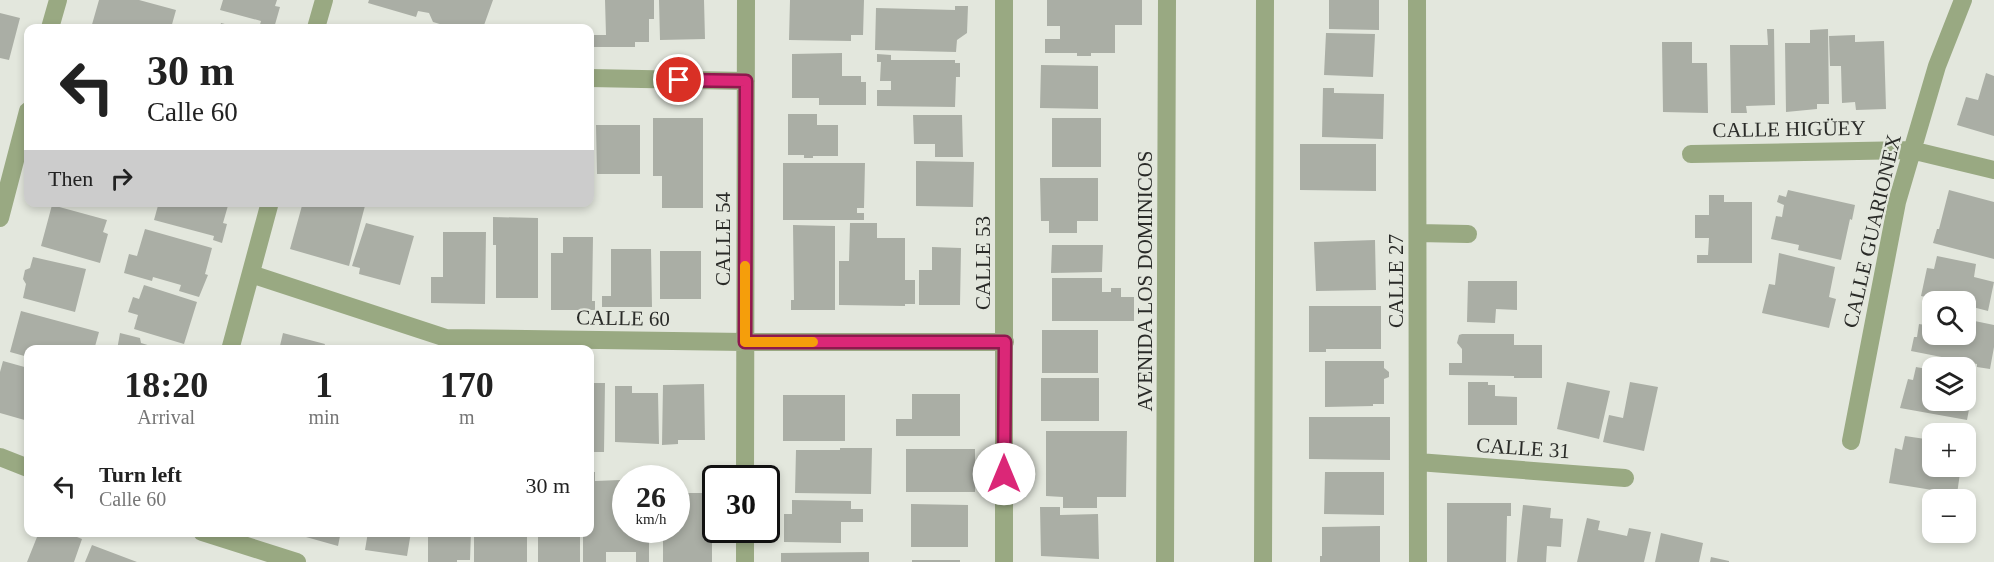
<!DOCTYPE html>
<html lang="en">
<head>
<meta charset="utf-8">
<style>
  :root { --surface:#fff; --page:#f2f2f2; --text:#222; --muted:#767676 }
  body { margin:0; font-family:"Times New Roman",serif; background:var(--page); color:var(--text); height:100vh; display:flex; flex-direction:column; font-size:22px; white-space:nowrap }
  * { box-sizing:border-box; margin:0 }
  p { font-size:20px; color:var(--muted) }
  .icon { flex:none; width:33px; height:33px; fill:none; stroke:currentColor; stroke-width:2; stroke-linecap:round; stroke-linejoin:round }
  .map { position:relative; flex:1; overflow:hidden }
  .side { position:absolute; left:24px; top:345px; width:570px; height:192px; display:flex; flex-direction:column; background:var(--surface); border-radius:12px; box-shadow:0 3px 9px #0003 }
  .side>* { flex:none }
  .guide { position:absolute; left:24px; top:24px; width:570px; height:183px; border-radius:12px; box-shadow:0 3px 9px #0003; background:#fff; color:var(--text); overflow:hidden }
  .tools { position:absolute; left:1922px; top:291px; display:grid; gap:12px }
  .tools a { display:grid; place-items:center; width:54px; height:54px; border-radius:12px; background:var(--surface); box-shadow:0 3px 9px #0003; font-size:30px }
  .speed { position:absolute; left:612px; top:465px; display:flex; gap:12px; font-size:30px; font-weight:700; text-align:center }
  .speed>* { display:grid; place-content:center; width:78px; height:78px; border-radius:50%; background:var(--surface); box-shadow:0 3px 9px #0003; line-height:1 }
  .speed small { font-size:15px; font-weight:400 }
  .speed .limit { border:3px solid #111; border-radius:9px; background:#fff; color:#111 }
  .pin { position:absolute; display:grid; place-items:center; width:51px; height:51px; color:#fff; margin:-26px; border:3px solid #fff; border-radius:50%; box-shadow:0 2px 6px #0007 }
  .me { position:absolute; width:66px; margin:-33px; rotate:0deg; stroke-linejoin:round; filter:drop-shadow(0 0 4px #0008) }
  .turn { display:flex; align-items:center; gap:21px; height:126px; padding:0 24px; font-size:27px }
  .turn .icon { width:78px; height:78px; stroke-width:2.5 }
  .turn b { display:block; font-size:42px; line-height:51px }
  .then { display:flex; align-items:center; height:57px; padding:0 24px; background:#0003; gap:12px; font-size:22px }
  .eta { display:flex; justify-content:space-evenly; align-items:center; height:102px; text-align:center }
  .eta b { font-size:36px; font-weight:700; line-height:42px }
  ul { padding:0; list-style:none }
  li { display:flex; align-items:center; gap:18px; height:78px; padding:0 24px }
  li div { flex:1 }
  li b { display:block; font-size:22px }
  li em { font-style:normal }
  .map>svg:first-child { display:block }
  .building { fill:#aaaea5 }
  .lines { fill:none; stroke-linecap:round; stroke-linejoin:round }
  .minor { stroke:#99a982; stroke-width:18 }
  .route-casing { stroke:#8e194d; stroke-width:15 }
  .route { stroke:#db2777; stroke-width:10 }
  .slow { stroke:#f59e0b; stroke-width:10 }
  .labels { text-anchor:middle; stroke-width:4.5; stroke-linejoin:round; paint-order:stroke }
  .street-label { font-size:21px; fill:#2a2b28; stroke:#e3e7dd }
</style>
</head>
<body>
<div class="map">
<svg width="1994" height="562" viewBox="0 0 1994 562">
  <rect width="100%" height="100%" fill="#e3e7dd"/>
  <path class="building" d="M99 0H139L176 10 171 28H91Z
    M223 0H277L275 6 280 7 274 28H259L261 21 220 10Z
    M369 0H493L483 28H453L433 22 429 13 418 11 416 17 368 3Z
    M605 0H654V19H649V42H635V47H594V35H606Z
    M659 0H704L705 39 660 40Z
    M790 0H864L863 35H851V41L789 40Z
    M1047 0H1142V25H1115V53H1091V56H1077V53H1045V39H1060V26H1047Z
    M1329 0H1379V30L1329 29Z
    M955 6H968L967 33 957 40 956 52 875 50 876 8 955 10Z
    M0 13 20 18 9 60 0 58Z
    M221 23 240 28H220Z
    M1767 29H1774L1775 105 1746 106 1747 113H1731L1730 45H1768Z
    M1828 29 1829 104H1817V109L1786 112 1785 43H1810V30Z
    M1326 33 1375 34 1373 77 1324 75Z
    M1855 35V42L1884 41 1886 109 1856 110 1855 102 1842 103 1841 66H1830L1829 36Z
    M1662 42H1692V63H1707L1708 113 1663 112Z
    M842 53V76H861V82H866V105H819V98H792V54Z
    M877 54 891 55V60H955V63H960V77H956L955 107 877 106V90H891V81H880L881 62H877Z
    M1041 65 1098 66V109L1040 108Z
    M1986 73 1994 76V136L1957 125 1966 97 1978 100Z
    M1323 88H1334V93L1384 94 1383 139 1322 137Z
    M788 114H817V125H838V156H813V158H804V155H788Z
    M913 115H962L963 157H935V144H914Z
    M653 118H703V208H662V176H653Z
    M1052 118H1101V167H1052Z
    M596 125H640V174H597Z
    M1300 144H1376V191L1300 190Z
    M916 161 974 162 973 207 916 206Z
    M783 163H865L864 208H857V213H864V220H783Z
    M1040 178H1098V221H1077V233H1049V221H1041Z
    M1788 190 1855 205 1852 220 1850 219 1841 260 1798 250 1799 245 1771 239 1776 216 1782 217 1784 205 1777 202 1779 195 1786 197Z
    M1949 190 1994 202V259L1933 243 1937 229H1939Z
    M1709 195H1724V202H1752V263H1697V255H1708L1709 238H1695V215H1709Z
    M159 202H229L223 223 227 224 222 243 213 240 214 236 154 220Z
    M303 202H366L349 266 290 249Z
    M52 205 107 220 103 232 108 234 100 263 41 246Z
    M493 217 538 218V298H496V245H493Z
    M366 223 414 236 400 285 359 274 360 268 352 266Z
    M850 223H877V238H905V280H915V304H905V306L839 305V261H849Z
    M793 225 835 226V310H791V300H794Z
    M145 229 212 248 205 274 208 275 199 297 179 291 181 285 153 277 152 281 124 273 129 254 137 256Z
    M443 232H486L485 304 431 303V277H443Z
    M563 237H593L592 301H595V310H551V253H563Z
    M1375 240 1376 290 1316 291 1314 242Z
    M1052 245H1103L1102 272 1051 273Z
    M932 247 961 248 960 305H919V270H932Z
    M611 249H651L652 307H602V296H611Z
    M660 251H701V299H660Z
    M1779 253 1835 267 1829 297 1836 299 1829 328 1762 313 1769 284 1775 285Z
    M1937 256 1976 264 1974 277 1994 282 1988 311 1965 305V302H1947L1921 296 1927 268 1934 269Z
    M33 257 86 269 75 312 23 298 26 284 23 279 25 270 30 268Z
    M1052 278H1102V292H1111V288H1121V297H1134V321H1052Z
    M1468 281H1517V310L1496 309 1495 323 1467 322Z
    M144 285 197 302 184 344 134 329 138 315 128 312 133 297 139 299Z
    M1309 306H1381V349H1326V352H1309Z
    M21 311 99 332 94 350H28V357L10 352Z
    M1928 312 1932 313V334H1965V319L1994 325V347L1990 369 1977 367V364L1911 351 1914 337H1917L1919 324 1925 325Z
    M1042 330H1098V373H1042Z
    M120 333 140 338 141 343 164 350H117Z
    M283 333 325 344 323 350H279Z
    M1462 334H1514V345H1542V378H1514V376L1449 375V363H1462V349L1457 343 1459 335Z
    M3 361 28 368V421L0 413V372Z
    M1325 361H1384V368L1389 372V377L1384 379V404H1373V406L1325 407Z
    M1916 367 1932 370V400H1965V376L1975 378 1967 420 1900 408 1908 379 1913 380Z
    M1041 378H1099V421H1041Z
    M1468 382H1488V385H1495V396L1517 397V425H1468Z
    M1567 382 1610 391 1599 439 1557 429Z
    M1630 382 1658 387 1644 451 1603 442 1609 415 1623 418Z
    M590 383H605L604 452H590Z
    M704 384 705 440H678V444L662 445 663 385Z
    M615 386H632V393H658L659 444 615 442Z
    M912 394H960V436H896V419H912Z
    M783 395H845V441H783Z
    M1309 417H1390V460L1309 459Z
    M1046 431H1127L1126 497H1097V508H1063V497L1046 496Z
    M1905 436 1932 440V466H1961L1957 494 1889 483 1895 448 1902 450Z
    M840 448H872L871 494 795 493 796 450H840Z
    M906 449H975V492H906Z
    M590 472H595V481L620 480V497H626V530H659V540H649V562H636V552H606V562H583V532H590Z
    M1325 472H1384V515L1324 514Z
    M676 486H685V493H706V536H712V562H663V530H676Z
    M792 500 851 501V509H863V522H841V543L784 542V514H792Z
    M1447 503H1511V516H1507L1506 562H1447Z
    M911 504 968 505V547H911Z
    M1523 505 1551 508 1550 518 1563 519 1561 547 1547 546 1546 562H1517Z
    M1040 507H1060V515L1098 514 1099 559 1041 556Z
    M1587 518 1600 521 1598 530 1613 533 1627 536 1629 528 1651 532 1644 562H1577Z
    M1380 526V562H1320V556H1322V527Z
    M39 532H79L77 537 82 539 74 562H27Z
    M307 532H339L338 535 340 536 338 546 306 537Z
    M368 532H411L407 556 365 550Z
    M428 532H471L470 560H457V562H428Z
    M474 532H527V562H474Z
    M538 532H580V562H538Z
    M1661 533 1703 543 1699 562H1655Z
    M92 545 137 562H85Z
    M869 552V562H781V553Z
    M1711 557 1729 561V562H1710Z
    M912 560H960V562H912Z"/>
  <g class="lines">
    <path class="minor" d="M1004 0V562
      M1417 0 1418 562
      M50 28 58 0
      M316 28 324 0
      M590 78 746 81
      M1691 154 1911 150 1994 170
      M0 218 28 111
      M1418 233 1468 234
      M251 274 446 338 745 342H1005
      M230 350 270 202
      M1851 441 1897 202 1937 66 1963 0
      M0 457 28 468
      M1418 462 1625 478
      M745 478 746 0
      M745 530V562
      M202 532 297 562
      M1165 562 1167 0
      M1263 562 1265 0"/>
  </g>
  <g class="lines">
    <g class="route-casing">
      <path id="route" d="M679 80 746 81 745 342H1005L1004 474"/>
    </g>
    <use href="#route" class="route"/>
    <path class="slow" d="M745 266V342H813"/>
  </g>
  <g class="labels">
    <g class="street-label">
      <text transform="translate(1789 129) rotate(-1)" y="7">CALLE HIGÜEY</text>
      <text transform="translate(1872 231) rotate(-77)" y="7">CALLE GUARIONEX</text>
      <text transform="translate(723 239) rotate(-90)" y="7">CALLE 54</text>
      <text transform="translate(983 263) rotate(-90)" y="7">CALLE 53</text>
      <text transform="translate(1145 281) rotate(-90)" y="7">AVENIDA LOS DOMINICOS</text>
      <text transform="translate(1396 281) rotate(-90)" y="7">CALLE 27</text>
      <text transform="translate(623 318) rotate(1)" y="7">CALLE 60</text>
      <text transform="translate(1523 448) rotate(4)" y="7">CALLE 31</text>
    </g>
  </g>
</svg>
<div class="tools">
<a><svg class="icon" aria-label="search" viewBox="0 0 24 24"><circle cx="10" cy="10" r="6"/><path d="M15 15l6 6"/></svg></a>
<a><svg class="icon" aria-label="layers" viewBox="0 0 24 24"><path d="M12 4l9 5-9 5-9-5zM3 14l9 5 9-5"/></svg></a>
<a>+</a>
<a>−</a>
</div>
<div class="speed"><div>26<small>km/h</small></div><div class="limit">30</div></div>
<div class="pin" style="left:679px;top:80px;background:#d93025"><svg class="icon" aria-label="arrive" viewBox="0 0 24 24"><path d="M6 21V4h12l-3 4 3 4H6"/></svg></div>
<svg class="me" style="left:1004px;top:474px" viewBox="-20 -20 40 40"><circle r="19" fill="#fff"/><path d="M0-13L10 11 0 6-10 11z" fill="#db2777"/></svg>
<div class="guide">
<div class="turn"><svg class="icon" aria-label="left" viewBox="0 0 24 24"><path d="M17 20v-9H6M10 6l-5 5 5 5"/></svg><div><b>30 m</b>Calle 60</div></div>
<div class="then">Then<svg class="icon" aria-label="right" viewBox="0 0 24 24"><path d="M7 20v-9h11M14 6l5 5-5 5"/></svg></div>
</div>
<section class="side">
<div class="eta">
<div><b>18:20</b><p>Arrival</p></div>
<div><b>1</b><p>min</p></div>
<div><b>170</b><p>m</p></div>
</div>
<ul>
<li><svg class="icon" aria-label="left" viewBox="0 0 24 24"><path d="M17 20v-9H6M10 6l-5 5 5 5"/></svg><div><b>Turn left</b><p>Calle 60</p></div><em>30 m</em></li>
</ul>
</section>
</div>
</body>
</html>
